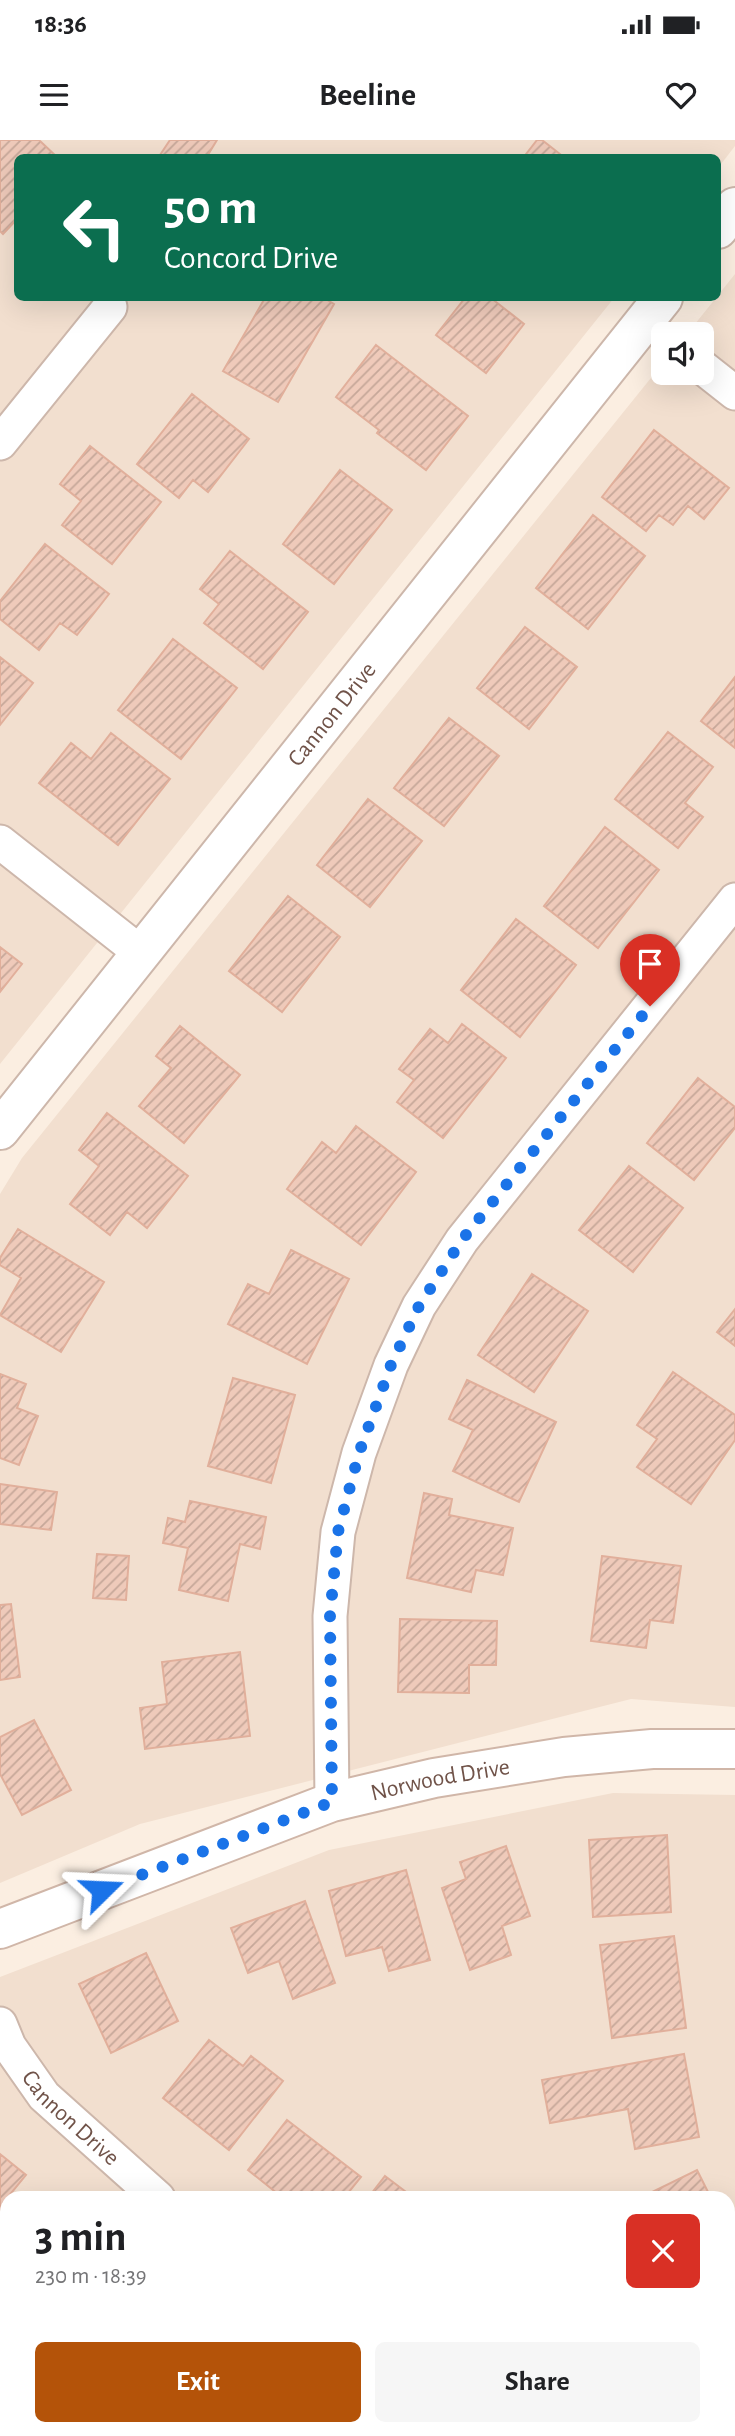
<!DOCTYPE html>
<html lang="en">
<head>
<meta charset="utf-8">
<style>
  :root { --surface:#fff; --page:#f6f6f6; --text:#202124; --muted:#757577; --accent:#b45309 }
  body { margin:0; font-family:"Alegreya Sans",sans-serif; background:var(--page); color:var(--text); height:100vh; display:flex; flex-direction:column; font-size:26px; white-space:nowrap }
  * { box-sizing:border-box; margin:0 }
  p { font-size:23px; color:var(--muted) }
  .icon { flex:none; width:38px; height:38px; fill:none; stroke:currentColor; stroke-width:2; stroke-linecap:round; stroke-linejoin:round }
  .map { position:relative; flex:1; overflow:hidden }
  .drawer { position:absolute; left:0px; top:2051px; width:735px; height:245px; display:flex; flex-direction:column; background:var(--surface); border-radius:21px 21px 0 0; box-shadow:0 7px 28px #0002 }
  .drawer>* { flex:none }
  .top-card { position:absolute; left:14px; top:14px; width:707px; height:147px; border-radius:10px; box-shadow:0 7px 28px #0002; background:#0b6e4f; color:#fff; overflow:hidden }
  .controls { position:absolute; left:651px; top:182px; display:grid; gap:14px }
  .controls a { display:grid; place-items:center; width:63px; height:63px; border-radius:10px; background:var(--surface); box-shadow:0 7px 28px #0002; font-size:35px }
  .pin { position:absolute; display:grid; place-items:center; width:60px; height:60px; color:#fff; margin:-72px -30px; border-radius:50% 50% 50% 0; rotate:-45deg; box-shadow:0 0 7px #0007 }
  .pin .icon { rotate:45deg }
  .me { position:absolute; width:77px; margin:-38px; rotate:69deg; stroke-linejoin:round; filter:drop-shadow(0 0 5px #0008) }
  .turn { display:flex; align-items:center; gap:24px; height:147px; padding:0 35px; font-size:32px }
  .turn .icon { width:91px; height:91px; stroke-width:2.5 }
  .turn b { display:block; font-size:49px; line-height:60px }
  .round { display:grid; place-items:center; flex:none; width:74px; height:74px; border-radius:10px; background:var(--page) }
  .head { display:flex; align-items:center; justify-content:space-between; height:119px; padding:0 35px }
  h1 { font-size:42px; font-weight:600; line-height:52px }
  .primary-button { display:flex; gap:14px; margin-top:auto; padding:14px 35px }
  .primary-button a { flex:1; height:80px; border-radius:10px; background:var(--accent); color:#fff; font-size:28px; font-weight:600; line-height:80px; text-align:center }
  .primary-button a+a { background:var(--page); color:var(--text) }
  .status { display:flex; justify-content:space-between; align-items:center; height:49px; padding:0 35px; background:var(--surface); direction:ltr }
  .status svg { height:19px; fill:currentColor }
  header { display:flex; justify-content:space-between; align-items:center; height:91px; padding:0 35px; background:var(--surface); font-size:32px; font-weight:600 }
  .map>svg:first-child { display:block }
  .residential { fill:#f2dfcf; fill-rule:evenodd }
  .building { fill:url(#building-hatch); stroke:#e1af9b; stroke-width:2 }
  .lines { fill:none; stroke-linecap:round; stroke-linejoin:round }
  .minor-casing { stroke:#cdb7ab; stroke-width:37 }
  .tertiary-casing { stroke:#cdb7ab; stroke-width:42 }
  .secondary-casing { stroke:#d0b6a8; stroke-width:42 }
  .minor { stroke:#fff; stroke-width:33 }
  .tertiary { stroke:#fff; stroke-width:38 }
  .secondary { stroke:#fff; stroke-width:38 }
  .route { stroke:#1a73e8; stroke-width:12; stroke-dasharray:0 21.6 }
  .labels { text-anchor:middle; stroke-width:7; stroke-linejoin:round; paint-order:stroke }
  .street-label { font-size:24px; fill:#705349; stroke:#fef3e6 }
</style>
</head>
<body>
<div class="status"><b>18:36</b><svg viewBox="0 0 49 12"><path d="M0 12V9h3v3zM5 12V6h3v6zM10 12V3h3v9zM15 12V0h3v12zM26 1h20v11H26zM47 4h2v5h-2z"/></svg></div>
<header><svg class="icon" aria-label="menu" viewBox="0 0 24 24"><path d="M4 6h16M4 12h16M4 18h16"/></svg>Beeline<svg class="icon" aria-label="heart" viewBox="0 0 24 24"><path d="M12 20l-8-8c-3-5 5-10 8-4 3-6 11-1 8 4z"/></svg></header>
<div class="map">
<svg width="735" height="2296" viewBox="0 0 735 2296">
  <defs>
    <pattern id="building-hatch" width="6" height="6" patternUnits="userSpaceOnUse" patternTransform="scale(1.75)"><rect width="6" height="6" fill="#efcaba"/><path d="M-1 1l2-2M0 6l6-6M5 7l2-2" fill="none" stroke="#c6a799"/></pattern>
  </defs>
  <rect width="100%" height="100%" fill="#fbeee1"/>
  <path class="residential" d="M0 0H735V6L718 28V18H18V158H614L0 924Z
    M735 134V1567L631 1559 140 1684 0 1743V1054L22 1018 663 223V233H702V194H687Z
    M613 1653 735 1655V2296H0V1837L329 1710ZM7 2058H728V2289H7Z"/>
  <path class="building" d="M0 0H39L58 18H18V78L3 94 0 91Z
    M170 0H217L206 18H158Z
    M537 0H542L565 18H523Z
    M265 158H324L334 164 278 262 223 231Z
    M465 158H491L524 184 486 233 436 195Z
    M376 205 468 276 426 330 377 293 379 290 336 257Z
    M192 254 249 299 208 352 193 340 179 358 137 324Z
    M654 290 729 348 704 379 688 366 673 385 659 375 646 391 602 357Z
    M90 306 161 362 112 424 62 385 81 361 60 344Z
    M340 330 392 370 334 444 283 404Z
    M593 375 645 416 588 489 536 448Z
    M45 404 109 454 77 495 60 483 39 510 0 479V461Z
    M230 411 308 472 263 529 204 483 219 464 200 449Z
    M525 487 577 527 529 589 477 548Z
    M173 499 237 548 181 619 118 570Z
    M0 517 33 543 0 585Z
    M735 537V608L701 581Z
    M449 578 499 616 444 686 394 648Z
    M668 592 713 627 685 663 703 677 678 708 615 659Z
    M111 593 170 639 118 705 39 643 71 603 91 619Z
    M368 659 422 701 370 767 317 725Z
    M605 687 659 730 598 808 544 766Z
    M288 756 340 797 282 872 229 831Z
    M516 779 576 825 520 897 461 850Z
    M0 807 22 824 0 852Z
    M462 884 506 918 443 998 397 962 414 940 399 929 430 889 448 903Z
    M180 886 240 935 184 1003 139 966 171 928 156 916Z
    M698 938 735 967V988L694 1040 647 1003Z
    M107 973 188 1036 147 1088 127 1072 110 1095 70 1064 99 1026 79 1010Z
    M356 986 416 1032 361 1105 287 1049 322 1002 336 1013Z
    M629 1026 683 1068 633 1132 579 1090Z
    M18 1089 104 1142 61 1212 0 1175 21 1138 0 1125V1118Z
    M291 1110 349 1139 307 1224 228 1184 248 1144 269 1154Z
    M532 1134 588 1171 534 1252 478 1215Z
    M735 1169V1206L717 1192Z
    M673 1232 735 1275V1300L691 1364 637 1327 657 1299 637 1285Z
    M0 1234 26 1244 17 1268 38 1276 19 1325 0 1318Z
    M233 1238 295 1255 271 1343 208 1326Z
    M467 1240 556 1282 519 1362 453 1331 473 1290 449 1279Z
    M0 1344 57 1352 51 1390 0 1384Z
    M424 1353 452 1359 449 1375 513 1388 503 1435 476 1430 471 1452 407 1438Z
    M190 1361 266 1377 260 1409 240 1404 228 1461 179 1450 188 1408 163 1403 168 1378 185 1382Z
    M97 1414 129 1416 126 1460 93 1458Z
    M602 1416 681 1426 673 1483 650 1480 646 1508 591 1501Z
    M11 1464 20 1537 0 1540V1465Z
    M400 1479 497 1481 496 1525H469V1553L398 1552Z
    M240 1512 250 1596 145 1609 140 1568 167 1564 162 1522Z
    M34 1580 71 1650 22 1675 0 1634V1597Z
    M667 1695 671 1772 593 1777 589 1700Z
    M506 1706 530 1776 502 1786 511 1815 470 1830 442 1748 466 1739 460 1722Z
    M406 1730 430 1820 389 1831 382 1807 346 1816 329 1751Z
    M305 1761 335 1843 293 1859 279 1821 248 1833 231 1788Z
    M674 1796 686 1888 612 1898 600 1805Z
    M146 1813 178 1881 111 1913 79 1844Z
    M209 1900 243 1926 251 1916 283 1941 229 2010 163 1958Z
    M684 1914 699 1997 635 2009 628 1969 550 1983 542 1940Z
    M287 1980 361 2037 344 2058H283L248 2030Z
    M0 2014 26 2035 3 2063 7 2066V2131L0 2139Z
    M697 2030 711 2058H640Z
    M385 2036 414 2058H368Z
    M728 2092 735 2107V2116L728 2120Z
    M0 2217 7 2223V2289H11L20 2296H0Z
    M224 2289H338L347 2296H218Z
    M575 2289H612L607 2296H584Z
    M648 2289H661L670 2296H643Z
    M679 2289H695L704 2296H674Z"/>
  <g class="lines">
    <g class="minor-casing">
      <g id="minor">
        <path d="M702 227 735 253"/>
        <path d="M0 303 110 167"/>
        <path d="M0 702 141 813"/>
        <path d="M332 1662 330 1476 338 1392 359 1313 391 1225 419 1166 462 1100 735 760"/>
        <path id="s1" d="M0 1884 9 1906 44 1956 158 2058"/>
        <path d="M456 2289 465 2296"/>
        <path d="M133 2296 139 2289"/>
      </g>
    </g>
    <g class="tertiary-casing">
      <g id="tertiary">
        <path d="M718 89 735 67"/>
        <path id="s2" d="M0 990 663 158"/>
      </g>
    </g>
    <g class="secondary-casing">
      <g id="secondary">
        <path id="s3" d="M0 1789 332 1662 434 1638 564 1617 652 1609H735"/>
      </g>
    </g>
    <use href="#minor" class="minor"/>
    <use href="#tertiary" class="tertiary"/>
    <use href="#secondary" class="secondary"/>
  </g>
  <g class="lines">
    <path class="route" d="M102 1750 332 1662 330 1476 338 1392 359 1313 391 1225 419 1166 462 1100 650 866"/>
  </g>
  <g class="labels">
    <g class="street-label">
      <text dy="8" stroke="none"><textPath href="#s2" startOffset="532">Cannon Drive</textPath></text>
      <text dy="8" stroke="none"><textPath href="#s3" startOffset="466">Norwood Drive</textPath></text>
      <text dy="8" stroke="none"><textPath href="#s1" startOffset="119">Cannon Drive</textPath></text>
    </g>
  </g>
</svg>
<div class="controls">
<a><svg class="icon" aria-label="sound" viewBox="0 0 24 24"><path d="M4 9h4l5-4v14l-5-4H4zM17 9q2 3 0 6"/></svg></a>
</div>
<div class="pin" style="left:650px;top:866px;background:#d93025"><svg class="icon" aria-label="arrive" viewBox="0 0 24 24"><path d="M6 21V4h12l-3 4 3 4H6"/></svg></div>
<svg class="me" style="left:102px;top:1750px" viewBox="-20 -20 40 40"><path d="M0-17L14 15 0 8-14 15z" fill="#1a73e8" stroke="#fff" stroke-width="4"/></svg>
<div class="top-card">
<div class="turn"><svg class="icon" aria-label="left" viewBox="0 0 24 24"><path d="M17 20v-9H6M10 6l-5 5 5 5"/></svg><div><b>50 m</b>Concord Drive</div></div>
</div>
<section class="drawer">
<div class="head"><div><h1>3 min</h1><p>230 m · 18:39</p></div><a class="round" style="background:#d93025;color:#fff"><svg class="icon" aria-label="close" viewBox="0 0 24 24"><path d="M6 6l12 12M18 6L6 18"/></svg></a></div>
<div class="primary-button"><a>Exit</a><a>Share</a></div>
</section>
</div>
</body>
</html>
